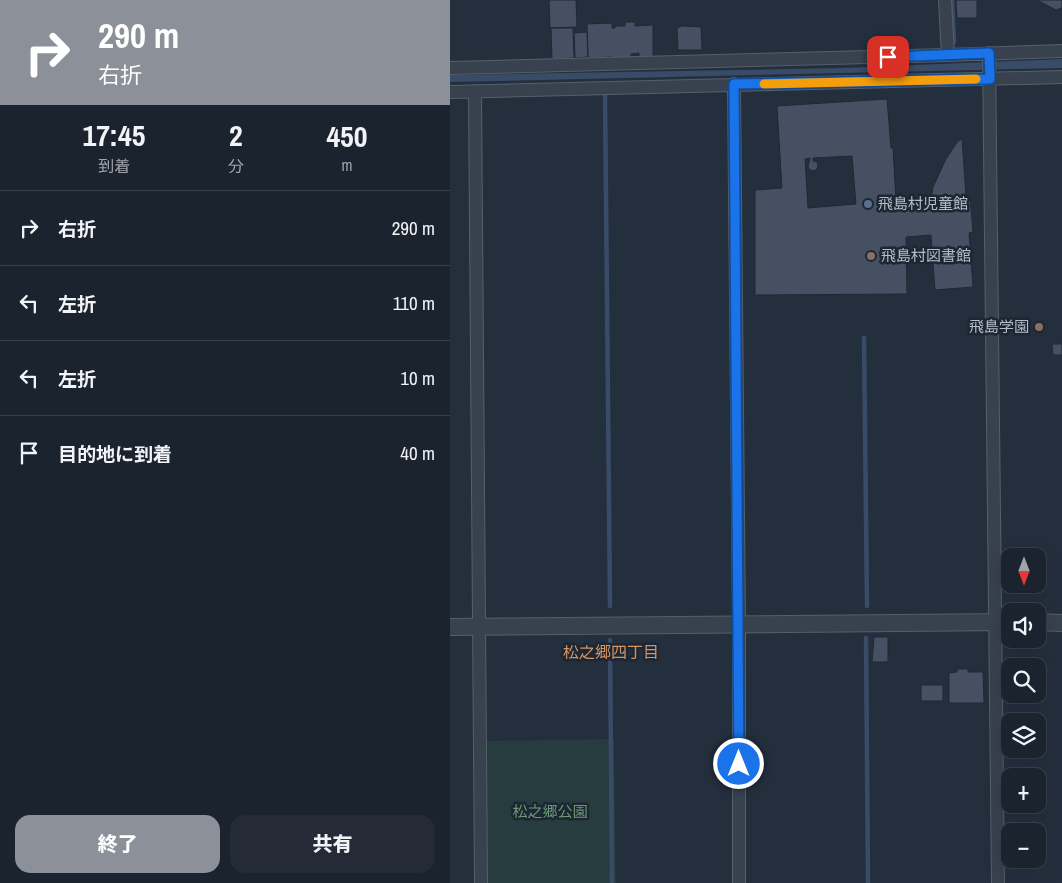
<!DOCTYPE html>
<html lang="ja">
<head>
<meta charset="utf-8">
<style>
  :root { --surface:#1b232e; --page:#242b36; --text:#f1f3f6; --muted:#a0a4aa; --line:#39404a; --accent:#8c9099 }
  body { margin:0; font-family:"Archivo Narrow","Noto Sans JP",sans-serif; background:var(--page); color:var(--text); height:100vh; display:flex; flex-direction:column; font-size:19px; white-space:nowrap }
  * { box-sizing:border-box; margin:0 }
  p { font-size:16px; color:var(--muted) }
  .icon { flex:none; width:28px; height:28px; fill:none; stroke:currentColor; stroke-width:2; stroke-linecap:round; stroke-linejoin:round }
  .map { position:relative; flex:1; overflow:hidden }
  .sheet { display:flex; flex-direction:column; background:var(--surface); width:450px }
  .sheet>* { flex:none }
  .guide { background:#8c9099; color:#fff; overflow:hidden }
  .needle { width:32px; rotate:180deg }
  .controls { position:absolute; left:551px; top:548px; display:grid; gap:10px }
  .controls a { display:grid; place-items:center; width:45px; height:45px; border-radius:10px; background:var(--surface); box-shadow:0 5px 20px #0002,0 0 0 1px var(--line); font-size:25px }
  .pin { position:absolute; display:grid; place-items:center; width:42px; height:42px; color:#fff; margin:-21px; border-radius:10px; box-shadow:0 2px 8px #0006 }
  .me { position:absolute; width:55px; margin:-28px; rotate:0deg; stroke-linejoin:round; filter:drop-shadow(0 0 4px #0008) }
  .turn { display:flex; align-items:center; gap:18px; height:105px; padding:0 15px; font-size:22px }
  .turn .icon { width:65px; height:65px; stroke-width:2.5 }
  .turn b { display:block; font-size:35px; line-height:42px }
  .eta { display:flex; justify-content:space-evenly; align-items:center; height:85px; text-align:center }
  .eta b { font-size:30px; font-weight:800; line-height:35px }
  .cta { display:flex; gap:10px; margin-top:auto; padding:10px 15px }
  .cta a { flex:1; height:58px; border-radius:15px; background:var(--accent); color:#fff; font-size:20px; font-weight:800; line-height:58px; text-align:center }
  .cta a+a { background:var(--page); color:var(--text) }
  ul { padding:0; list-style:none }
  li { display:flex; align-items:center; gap:15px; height:75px; padding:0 15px; border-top:1px solid var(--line) }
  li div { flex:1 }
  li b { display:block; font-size:19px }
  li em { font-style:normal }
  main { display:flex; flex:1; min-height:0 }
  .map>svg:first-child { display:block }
  .green { fill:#263c3f }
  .water { fill:#394c67 }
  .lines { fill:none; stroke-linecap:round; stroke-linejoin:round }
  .stream { stroke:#394c67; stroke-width:4.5 }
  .building { fill:#455162; stroke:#1f2835; fill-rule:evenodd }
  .minor-casing { stroke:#565f6c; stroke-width:14 }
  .tertiary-casing { stroke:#565f6c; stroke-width:18 }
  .minor { stroke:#38414e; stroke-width:12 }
  .tertiary { stroke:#38414e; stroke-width:16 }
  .route-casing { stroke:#114b97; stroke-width:12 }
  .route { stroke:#1a73e8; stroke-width:9 }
  .slow { stroke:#f59e0b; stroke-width:9 }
  .service-dot { fill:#5c6f8a; stroke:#1d2633; stroke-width:2 }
  .education-dot { fill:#8d6e63; stroke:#1d2633; stroke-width:2 }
  .labels { text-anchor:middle; stroke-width:5; stroke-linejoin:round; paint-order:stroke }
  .poi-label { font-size:15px; fill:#b4bcc9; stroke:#1d2633; text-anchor:start }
  .park-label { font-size:15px; fill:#6b9a76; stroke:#1d2633 }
  .neighbourhood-label { font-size:16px; fill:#d59563; stroke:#1d2633 }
</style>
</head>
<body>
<main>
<section class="sheet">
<div class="guide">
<div class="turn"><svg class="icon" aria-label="right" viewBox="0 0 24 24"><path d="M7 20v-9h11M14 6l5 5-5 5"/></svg><div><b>290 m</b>右折</div></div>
</div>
<div class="eta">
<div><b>17:45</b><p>到着</p></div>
<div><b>2</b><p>分</p></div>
<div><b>450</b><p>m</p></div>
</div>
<ul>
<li><svg class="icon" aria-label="right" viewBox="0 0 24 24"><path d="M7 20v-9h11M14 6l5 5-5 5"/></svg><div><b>右折</b></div><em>290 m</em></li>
<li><svg class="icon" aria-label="left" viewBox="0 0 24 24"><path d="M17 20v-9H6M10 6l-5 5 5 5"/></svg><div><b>左折</b></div><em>110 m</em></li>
<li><svg class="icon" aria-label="left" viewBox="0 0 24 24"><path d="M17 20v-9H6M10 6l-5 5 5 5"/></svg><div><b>左折</b></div><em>10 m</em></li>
<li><svg class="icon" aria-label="arrive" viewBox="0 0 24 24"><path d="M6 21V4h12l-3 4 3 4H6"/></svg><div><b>目的地に到着</b></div><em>40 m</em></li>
</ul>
<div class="cta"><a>終了</a><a>共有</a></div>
</section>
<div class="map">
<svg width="612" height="883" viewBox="0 0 612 883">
  <rect width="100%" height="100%" fill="#242f3e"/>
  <path class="green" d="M164 739 166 883H37L34 741Z"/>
  <path class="water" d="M612 59V68L0 82V75L393 68Z"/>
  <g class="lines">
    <path class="stream" d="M502 0 504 42
      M155 95 160 606
      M414 338 417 606
      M416 638 418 883
      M160 640 162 883"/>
  </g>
  <path class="building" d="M99 0H126L127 27 100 28Z
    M506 0H527V18H507Z
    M587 0H612V8L606 10Z
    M175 22H185V26L203 25V57H189V53L181 54V58L163 59V57L138 58 137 24 162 23V28H165V26H175Z
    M233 26 251 27 252 50H228L227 28Z
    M101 28H123L124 58 102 59Z
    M137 32 138 57 125 58 124 33Z
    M437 99 441 148H443L446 201 481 199 483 187 496 159 508 141 512 139 516 196H520L523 232 519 233 523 287 485 290 481 235 456 237 457 294 305 295V190L332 188 327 106ZM402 156 406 204 358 208 355 159 360 158 358 167 360 170 364 171 367 169 368 166 367 162 363 161V158Z
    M602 344H612V355H603Z
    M424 637H438V662H422Z
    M507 669H518V672H533L534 703H499V673L507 672Z
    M471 685H493V701H471Z"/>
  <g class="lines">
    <g class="minor-casing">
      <path id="minor" d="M495 0 498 55
        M539 53 548 883
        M0 68 498 55 612 51
        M284 84 289 625V883
        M25 91 31 883
        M0 92 612 77"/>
    </g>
    <g class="tertiary-casing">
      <path id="tertiary" d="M588 622 612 623
        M0 627 560 622"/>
    </g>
    <use href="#minor" class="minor"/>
    <use href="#tertiary" class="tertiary"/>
  </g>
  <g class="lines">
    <g class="route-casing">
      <path id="route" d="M289 764 284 84 540 79 539 53 438 57"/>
    </g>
    <use href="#route" class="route"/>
    <path class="slow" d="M314 84 526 79"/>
  </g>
  <circle class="service-dot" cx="418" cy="204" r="5"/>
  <g class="education-dot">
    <circle cx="421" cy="256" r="5"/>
    <circle cx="589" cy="327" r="5"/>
  </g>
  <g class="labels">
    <g class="poi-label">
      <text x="428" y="209">飛島村児童館</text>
      <text x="431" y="261">飛島村図書館</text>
      <text x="579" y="332" text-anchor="end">飛島学園</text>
    </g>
    <g class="park-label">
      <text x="100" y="817">松之郷公園</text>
    </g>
    <g class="neighbourhood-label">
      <text x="161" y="658">松之郷四丁目</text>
    </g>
  </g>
</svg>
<div class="controls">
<a><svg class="needle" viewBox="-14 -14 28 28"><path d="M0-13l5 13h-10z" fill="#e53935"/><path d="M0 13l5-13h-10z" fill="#a0a4aa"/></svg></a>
<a><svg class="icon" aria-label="sound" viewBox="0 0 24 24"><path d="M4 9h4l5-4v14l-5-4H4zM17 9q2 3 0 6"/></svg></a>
<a><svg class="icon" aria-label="search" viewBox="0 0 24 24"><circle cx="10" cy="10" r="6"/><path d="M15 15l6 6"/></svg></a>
<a><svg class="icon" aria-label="layers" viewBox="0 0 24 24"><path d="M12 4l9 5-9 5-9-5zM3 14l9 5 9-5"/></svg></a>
<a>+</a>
<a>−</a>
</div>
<div class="pin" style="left:438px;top:57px;background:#d93025"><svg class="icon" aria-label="arrive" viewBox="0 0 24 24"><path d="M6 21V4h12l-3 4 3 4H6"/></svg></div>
<svg class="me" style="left:289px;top:764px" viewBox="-20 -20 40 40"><circle r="17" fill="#1a73e8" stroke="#fff" stroke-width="3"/><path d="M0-11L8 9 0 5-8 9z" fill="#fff"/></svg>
</div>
</main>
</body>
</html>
